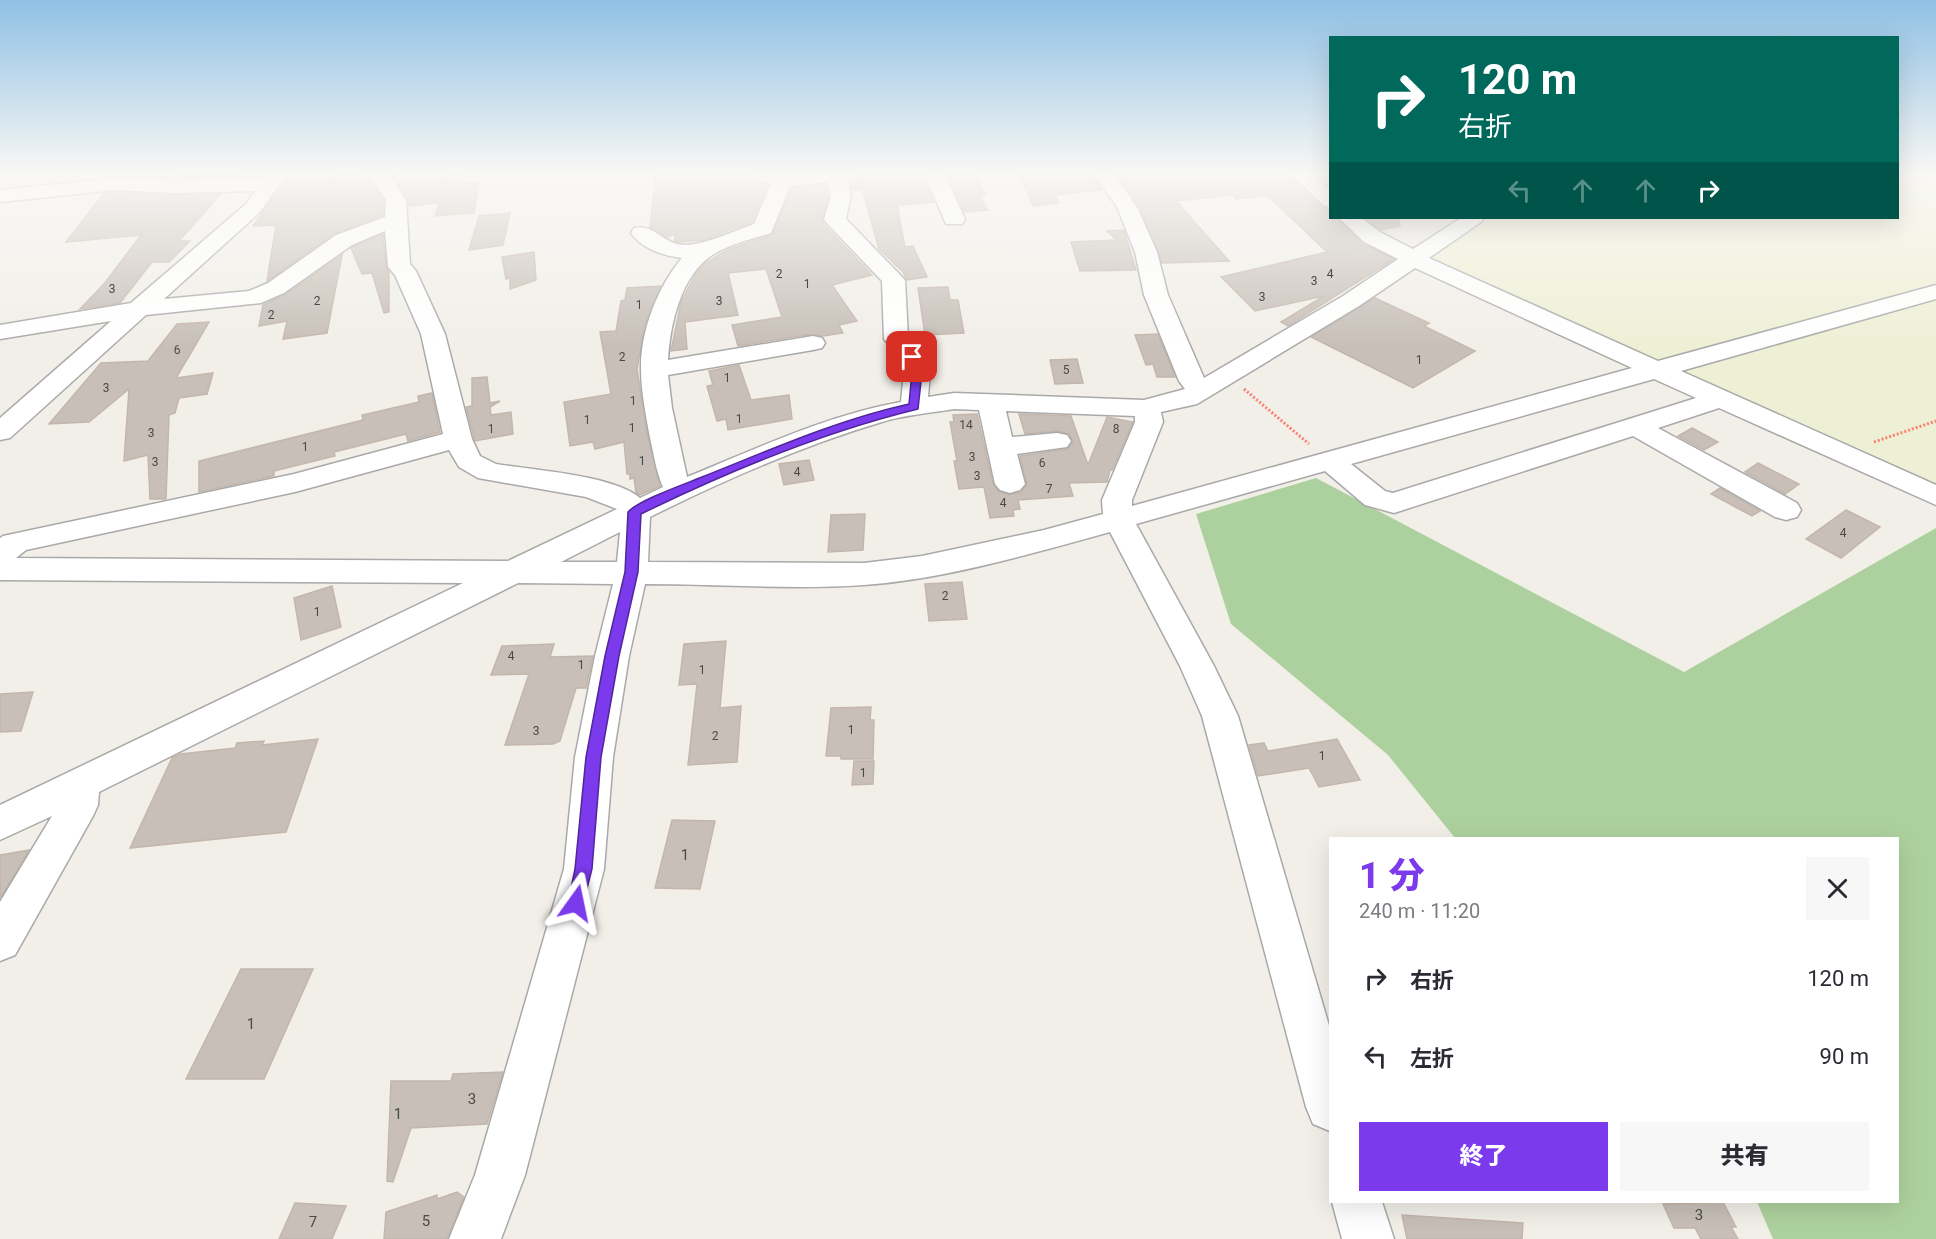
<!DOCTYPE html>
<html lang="ja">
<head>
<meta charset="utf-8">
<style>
  :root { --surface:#fff; --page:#f7f7f7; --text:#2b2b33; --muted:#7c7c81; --accent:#7c3aed }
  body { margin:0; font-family:Roboto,"Noto Sans JP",sans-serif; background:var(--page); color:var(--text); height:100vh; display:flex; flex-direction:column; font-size:22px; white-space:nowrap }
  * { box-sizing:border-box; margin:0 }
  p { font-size:20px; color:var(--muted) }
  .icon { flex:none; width:33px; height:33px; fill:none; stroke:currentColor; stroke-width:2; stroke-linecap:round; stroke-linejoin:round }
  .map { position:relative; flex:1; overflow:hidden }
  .panel { position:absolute; left:1329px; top:837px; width:570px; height:366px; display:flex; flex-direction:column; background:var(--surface); border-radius:0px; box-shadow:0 6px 24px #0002 }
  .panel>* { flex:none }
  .guide { position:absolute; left:1329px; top:36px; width:570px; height:183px; border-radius:0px; box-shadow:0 6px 24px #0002; background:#00695c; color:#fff; overflow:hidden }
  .pin { position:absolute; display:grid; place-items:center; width:51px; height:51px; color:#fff; margin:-26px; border-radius:12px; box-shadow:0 3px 9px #0006 }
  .me { position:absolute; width:66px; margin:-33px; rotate:12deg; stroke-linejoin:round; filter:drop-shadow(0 0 4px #0008) }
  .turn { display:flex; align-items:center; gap:21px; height:126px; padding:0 30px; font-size:27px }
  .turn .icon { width:78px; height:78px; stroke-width:2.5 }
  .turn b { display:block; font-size:42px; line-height:51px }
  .lanes { display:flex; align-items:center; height:57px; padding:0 30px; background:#0003; justify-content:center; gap:30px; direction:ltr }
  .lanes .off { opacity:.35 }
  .round { display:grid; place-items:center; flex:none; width:63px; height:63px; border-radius:0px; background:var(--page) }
  .overview { display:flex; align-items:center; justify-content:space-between; height:102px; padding:0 30px }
  h1 { font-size:36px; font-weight:800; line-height:45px; color:var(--accent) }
  .button { display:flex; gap:12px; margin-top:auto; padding:12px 30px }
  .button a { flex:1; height:69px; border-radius:0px; background:var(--accent); color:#fff; font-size:24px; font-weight:800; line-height:69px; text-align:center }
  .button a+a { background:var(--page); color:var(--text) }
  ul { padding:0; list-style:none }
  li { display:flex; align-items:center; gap:18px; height:78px; padding:0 30px }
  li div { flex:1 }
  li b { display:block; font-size:22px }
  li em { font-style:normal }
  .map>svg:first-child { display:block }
  .farmland { fill:#eef0d5 }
  .forest { fill:#add19e }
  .building { fill:#c7bfb8; stroke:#c4b6ab; stroke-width:1.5 }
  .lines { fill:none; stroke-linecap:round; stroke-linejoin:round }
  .minor-casing { stroke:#a9a9a9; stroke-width:3 }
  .path { stroke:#fa8072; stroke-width:3; stroke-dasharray:2 2; stroke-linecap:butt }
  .minor { fill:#fff; fill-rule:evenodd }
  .route { fill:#7c3aed; stroke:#51269a; stroke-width:1.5 }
  .labels { text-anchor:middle; stroke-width:6; stroke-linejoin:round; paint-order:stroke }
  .number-label { font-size:12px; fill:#4b4948 }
  .near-number-label { font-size:15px; fill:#4b4948 }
</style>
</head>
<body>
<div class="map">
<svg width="1936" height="1239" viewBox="0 0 1936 1239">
  <rect width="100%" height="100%" fill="#f2efe9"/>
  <path class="farmland" d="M1898 173H1936V484L1431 261 1482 218H1898Z"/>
  <path class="forest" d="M1316 478 1684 672 1936 528V1239H1773L1757 1202H1898V838H1455L1388 755 1231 624 1196 514Z"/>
  <path class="building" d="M179 173H244L240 177H148L179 176Z
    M359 173V179L369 178 384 201 383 215 335 233 267 281 276 225 253 226 279 189 286 182Z
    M656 173H750L754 180 768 185 752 222 704 240 677 242 674 241 676 234 667 237 650 227Z
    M862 173H922L934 202 897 205 905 247 913 246 927 277 907 280 903 272 879 249 862 189 852 190 850 181 857 179Z
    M947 173H972L986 195H980L988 210 964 212Z
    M1019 173H1091L1102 190 1054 195 1059 203 1033 206Z
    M1116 173H1288L1321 207 1330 209V218H1337L1362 244 1394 259 1288 326 1281 322 1324 296 1255 311 1221 277 1327 252 1267 195 1236 199 1232 195 1176 201 1229 261 1162 263 1139 206Z
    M400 174 404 180 463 174 461 184 479 183 474 213 435 216 439 203 409 206 408 199 392 175Z
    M826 184 828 197 822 222 872 275 832 285 857 321 839 325 843 333 823 336 805 335 738 346 732 325 782 317 766 269 728 273 738 315 685 322 687 349 671 351 681 302 695 275 704 264 729 249 772 235 792 188Z
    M115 192 221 194 179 241H190L169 262H152L120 303 80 309 104 284 141 235 66 242 104 193Z
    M510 213 503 245 469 250 479 216Z
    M1364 218H1399L1400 226 1381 230Z
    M1124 230 1136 270 1080 271 1071 242 1117 240 1107 231Z
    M383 234 386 267 389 272V312L384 313 372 273 362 274 351 248Z
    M534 252 536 280 510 289V278L506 279 502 257Z
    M342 255 327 333 283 339 287 321 259 326 263 305 285 295Z
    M661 286 645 324 637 369 648 438 660 486 640 495 636 493 634 478 630 479V474H627L624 442 595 449 593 442 570 446 564 402 611 394 600 332 616 331 621 301 625 300 627 288Z
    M948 287 950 300H958L964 333 925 335 918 288Z
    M1375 298 1429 323 1424 326 1475 351 1413 388 1311 337Z
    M209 322 176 378 213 373 207 394 179 398 175 413 169 415 166 499H150L148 455 124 461 129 389 89 422 49 424 101 363 148 361 177 324Z
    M1158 334 1175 377H1157L1153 364 1146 365 1135 335Z
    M1077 359 1083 383 1055 384 1050 360Z
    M739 365 751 400 789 395 792 419 728 430 726 419 717 421 707 386 713 385 709 371Z
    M487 377 490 403 500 401 490 407 491 415 511 412 513 434 475 441 466 407 472 406V378Z
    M432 393 440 432 408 441 406 434 334 452 335 456 274 471V476L199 492V461L363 420 362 415 419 402 418 396Z
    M977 414 993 484 998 491 1009 495 1021 492 1027 485 1020 456 1067 449 1073 442 1069 434 1057 431 1025 434 1019 414 1071 416 1088 465 1107 417 1133 422 1112 470H1110L1107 482 1069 483 1073 496 1018 500 1020 509 1013 510 1014 516 990 518 984 487 959 489 954 461H957L950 422H954L953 415Z
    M1692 428 1718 442 1704 450 1678 436Z
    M809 460 814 480 784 485 779 464Z
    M1758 463 1799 484 1785 494 1745 472Z
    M1720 488 1760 511 1752 516 1711 494Z
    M1846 510 1880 527 1841 558 1806 539Z
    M865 514 863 550 828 552 831 515Z
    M962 582 967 619 929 621 925 584Z
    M332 586 341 627 301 640 294 598Z
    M726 641 720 708 741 706 737 762 688 765 697 684 679 685 684 644Z
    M554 644 550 657 593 656 586 688H576L560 741 553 744 505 745 529 674 491 675 502 646Z
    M33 692 21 731 0 732V694Z
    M871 707 870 720H874L873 759H841V756H826L831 708Z
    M318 739 286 832 130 848 172 758 181 754 235 748 237 743 264 741 262 745Z
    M1337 739 1360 780 1319 787 1309 768 1258 776 1249 745 1264 743 1268 751Z
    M854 761H874L873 784 852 785Z
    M672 820 715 821 700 889 655 888Z
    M29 850 1 897H0V855Z
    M241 969H313L264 1079H186Z
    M503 1072 487 1124 411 1128 393 1182 387 1181 391 1081H451L453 1074Z
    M457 1192 464 1197 447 1239H384L386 1212 437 1195V1199Z
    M1723 1202 1736 1227H1731L1738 1239H1701L1695 1228H1674L1663 1204Z
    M295 1203 346 1206 332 1239H279Z
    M1402 1215 1523 1223 1522 1239H1407Z"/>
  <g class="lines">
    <g class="minor-casing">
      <path id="minor" d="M270 173H293L277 188 260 212 164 299 249 291 268 283 336 235 385 217 386 200 368 173H388L406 200 410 264 416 271 445 334 472 439 480 456 496 464C532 470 613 475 640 498L663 487C656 471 654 455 650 438 646 416 641 391 641 369 640 332 658 286 682 258 664 256 642 249 631 233L634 228C652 224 661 240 677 244 697 249 734 231 754 224L771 184 755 178 752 173H860L857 177 847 179 851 195 846 219 905 280 908 338 925 357 930 372 928 397 954 393 1144 400 1185 389 1179 381 1144 295 1135 252 1117 207 1093 173H1113L1137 207 1157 252 1168 295 1204 378 1343 296 1398 259 1364 242 1339 218H1361L1380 232 1413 249 1461 218H1484L1481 222 1429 258 1658 361 1936 285V299L1681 371 1936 485V505L1719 408 1658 428 1797 503 1801 510 1797 517 1786 520 1775 517 1633 436 1394 513 1365 505 1325 471 1136 524 1214 666 1238 716 1330 1029V1131L1313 1124 1306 1107 1202 716 1180 666 1110 532C1030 554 947 579 864 585 794 590 717 584 645 584L629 656 613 757 604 869 525 1175 501 1239H449L475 1175 564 869 575 757 595 656 613 584 518 583 99 792 98 805 93 816 15 955 0 961V902L52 816 0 840V805L463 583 0 580V538L3 536 294 474 443 434 421 334 395 275 388 267 385 231 352 245 284 293 261 303 146 315 10 438 0 440V418L111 321 0 339V325L131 303 246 204 255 191 175 193 115 190 0 202V190L115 178 175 181 265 178ZM828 182 831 195 824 220 882 281 884 339 900 359 904 372 901 402C827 415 756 449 687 477L672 408 668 375 813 350 822 348 825 343 822 338 813 336 668 360C670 324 681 274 714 254 732 243 752 239 771 233L790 186ZM1415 268 1632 368 1132 506V500L1163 422 1161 412 1197 404 1359 306ZM1654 379 1696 398 1393 493 1385 491 1351 464ZM954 409 979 410 995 484 1000 490 1010 493 1020 490 1025 484 1017 454 1067 447 1071 441 1067 435 1057 433 1012 437 1006 411 1135 416V422L1102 500 1103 514 1044 530 922 556 864 563 648 562 650 517C722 481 804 445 882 422 905 415 930 413 954 409ZM449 450 459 467 478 478 586 497 617 509 508 561 16 558 26 550 295 492ZM620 532 617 562H561Z
        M924 173H944L965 219 962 224H946Z
        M1290 173H1312L1330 190V207L1323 205Z
        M1332 1202H1382L1394 1239H1342Z"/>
    </g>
    <path class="path" d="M1244 389 1309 444
      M1874 442 1936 421"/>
    <use href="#minor" class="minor"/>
  </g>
  <linearGradient id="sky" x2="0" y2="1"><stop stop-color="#8fc0e4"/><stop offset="0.5" stop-color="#f9f8f5"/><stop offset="1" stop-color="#f9f8f5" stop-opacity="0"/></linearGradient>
  <rect width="1936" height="347" fill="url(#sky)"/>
  <path class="route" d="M912 354 917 357 922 372 918 409C823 432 729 471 641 514L638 572 619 656 601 757 592 869 582 908 576 910 570 908 568 903 575 869 586 757 605 656 625 572 628 512C639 500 685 484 702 477 770 450 837 420 909 404L912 372 907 357Z"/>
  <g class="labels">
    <g class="number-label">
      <text x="779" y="278">2</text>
      <text x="1330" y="278">4</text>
      <text x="1314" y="285">3</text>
      <text x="807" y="288">1</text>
      <text x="112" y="293">3</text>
      <text x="1262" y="301">3</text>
      <text x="317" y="305">2</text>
      <text x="719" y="305">3</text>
      <text x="639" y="309">1</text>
      <text x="271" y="319">2</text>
      <text x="177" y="354">6</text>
      <text x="622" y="361">2</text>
      <text x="1419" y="364">1</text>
      <text x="1066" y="374">5</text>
      <text x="727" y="382">1</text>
      <text x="106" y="392">3</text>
      <text x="633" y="405">1</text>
      <text x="739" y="423">1</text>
      <text x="587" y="424">1</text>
      <text x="966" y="429">14</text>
      <text x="632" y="432">1</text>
      <text x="491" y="433">1</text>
      <text x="1116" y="433">8</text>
      <text x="151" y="437">3</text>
      <text x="305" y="451">1</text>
      <text x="972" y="461">3</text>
      <text x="642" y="465">1</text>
      <text x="155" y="466">3</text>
      <text x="1042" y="467">6</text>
      <text x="797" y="476">4</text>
      <text x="977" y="480">3</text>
      <text x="1049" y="493">7</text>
      <text x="1003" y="507">4</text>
      <text x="1843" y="537">4</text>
      <text x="945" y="600">2</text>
      <text x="317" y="616">1</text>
      <text x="511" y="660">4</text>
      <text x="581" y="669">1</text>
      <text x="702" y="674">1</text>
      <text x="851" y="734">1</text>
      <text x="536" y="735">3</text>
      <text x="715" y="740">2</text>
      <text x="1322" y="760">1</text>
      <text x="863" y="777">1</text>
    </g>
    <g class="near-number-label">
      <text x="685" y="860">1</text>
      <text x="251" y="1029">1</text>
      <text x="472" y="1104">3</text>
      <text x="398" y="1119">1</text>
      <text x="1699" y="1220">3</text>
      <text x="426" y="1226">5</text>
      <text x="313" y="1227">7</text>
    </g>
  </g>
</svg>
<div class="pin" style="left:912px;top:357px;background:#d93025"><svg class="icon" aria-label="arrive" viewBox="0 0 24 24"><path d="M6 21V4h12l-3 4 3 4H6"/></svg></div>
<svg class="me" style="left:576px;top:903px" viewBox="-20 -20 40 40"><path d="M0-17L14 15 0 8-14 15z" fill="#7c3aed" stroke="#fff" stroke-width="4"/></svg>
<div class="guide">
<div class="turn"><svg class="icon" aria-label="right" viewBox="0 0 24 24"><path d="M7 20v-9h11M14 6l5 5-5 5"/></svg><div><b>120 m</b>右折</div></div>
<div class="lanes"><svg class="icon off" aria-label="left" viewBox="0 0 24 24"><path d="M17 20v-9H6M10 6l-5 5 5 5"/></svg><svg class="icon off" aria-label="ahead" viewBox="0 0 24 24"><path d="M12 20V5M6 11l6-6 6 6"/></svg><svg class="icon off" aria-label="ahead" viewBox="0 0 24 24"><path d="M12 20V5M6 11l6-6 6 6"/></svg><svg class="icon" aria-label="right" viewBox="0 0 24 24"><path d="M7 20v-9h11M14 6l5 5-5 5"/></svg></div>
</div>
<section class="panel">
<div class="overview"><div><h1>1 分</h1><p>240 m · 11:20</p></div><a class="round"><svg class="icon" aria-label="close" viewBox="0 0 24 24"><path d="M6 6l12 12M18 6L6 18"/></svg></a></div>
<ul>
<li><svg class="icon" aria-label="right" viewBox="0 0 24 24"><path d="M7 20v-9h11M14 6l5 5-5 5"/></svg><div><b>右折</b></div><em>120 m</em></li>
<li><svg class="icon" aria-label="left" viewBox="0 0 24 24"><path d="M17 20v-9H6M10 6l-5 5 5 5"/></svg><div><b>左折</b></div><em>90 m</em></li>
</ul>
<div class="button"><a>終了</a><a>共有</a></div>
</section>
</div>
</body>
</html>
